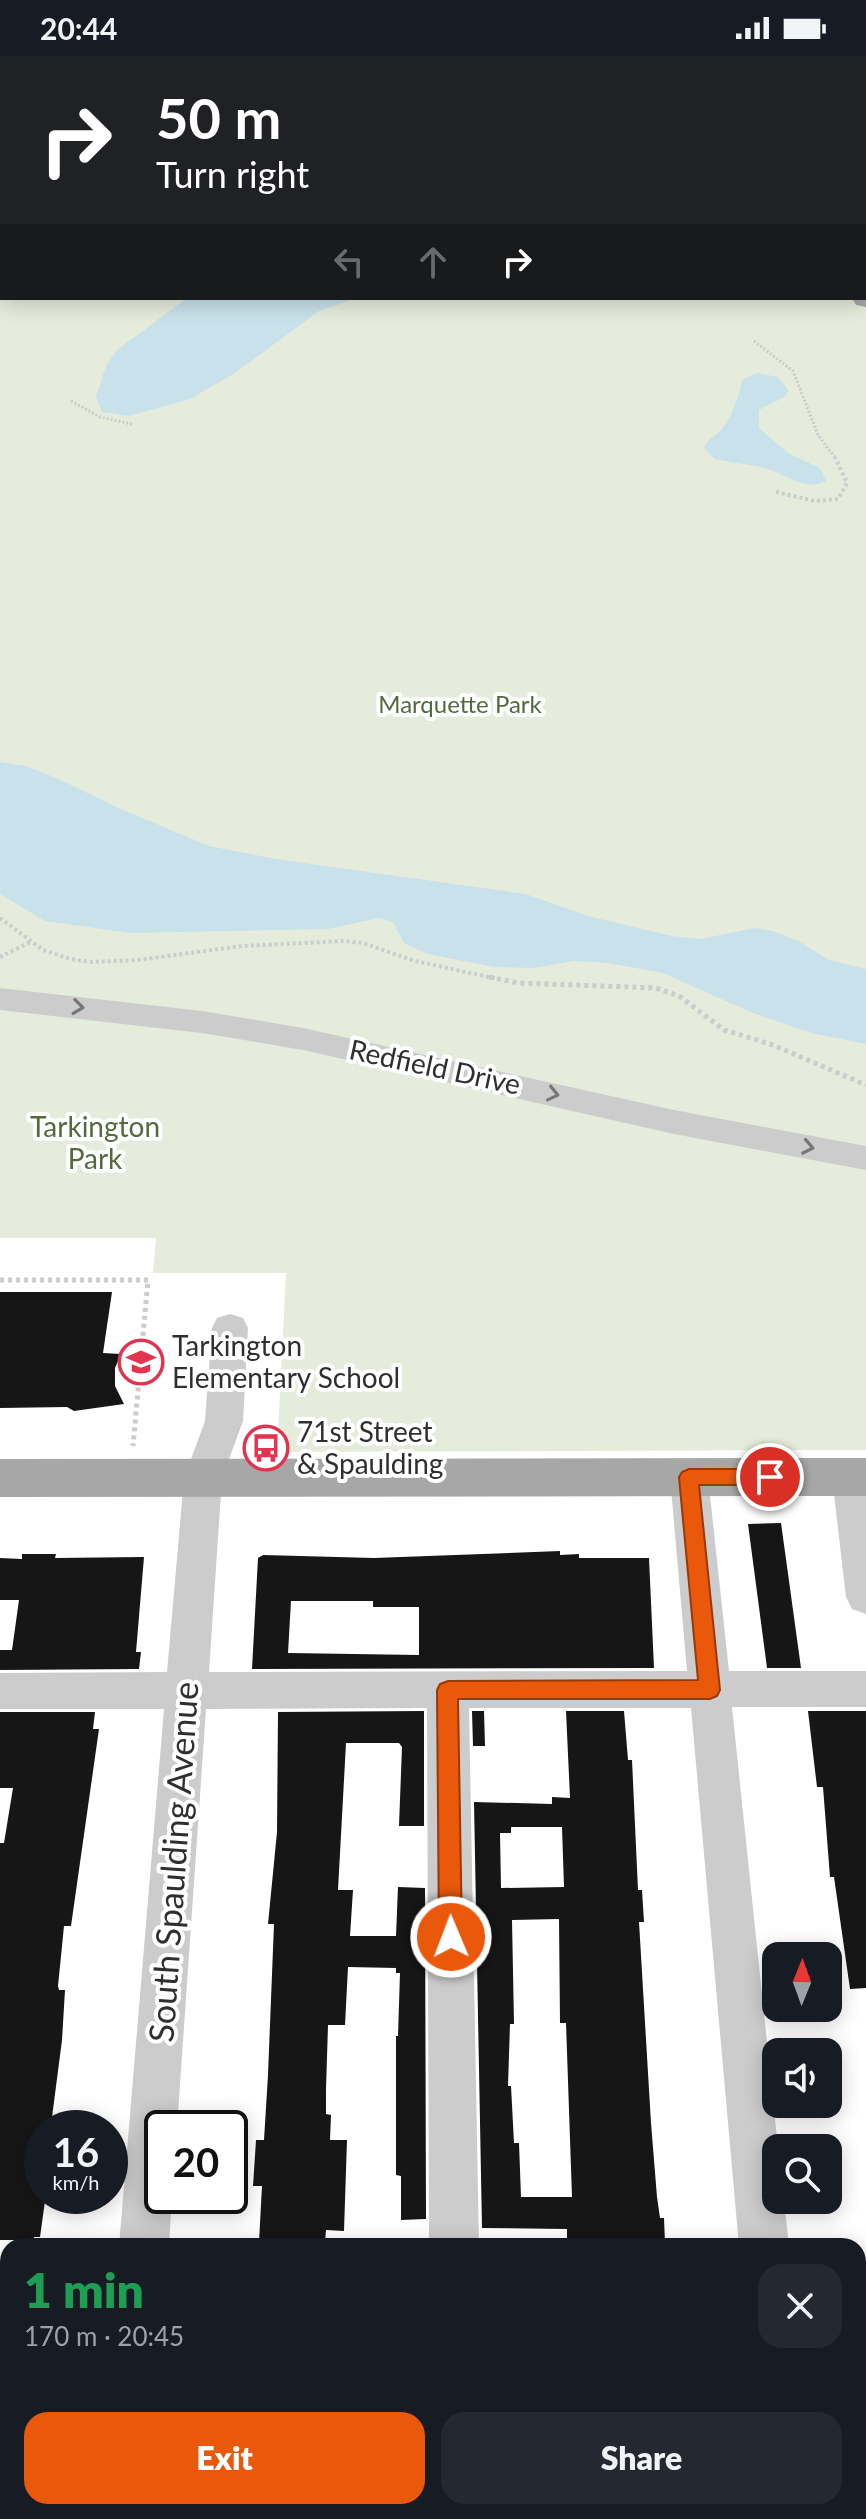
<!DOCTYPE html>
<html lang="en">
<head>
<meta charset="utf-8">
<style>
  :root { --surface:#171b24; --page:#242831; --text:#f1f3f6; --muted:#9ea1a6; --accent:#ea580c }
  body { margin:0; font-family:Lato,sans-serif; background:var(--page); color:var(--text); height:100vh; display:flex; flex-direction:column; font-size:30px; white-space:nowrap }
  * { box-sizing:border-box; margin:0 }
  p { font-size:26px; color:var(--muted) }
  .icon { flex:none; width:44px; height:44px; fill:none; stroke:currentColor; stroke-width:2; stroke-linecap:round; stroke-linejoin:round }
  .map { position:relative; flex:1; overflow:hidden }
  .panel { position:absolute; left:0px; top:2182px; width:866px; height:282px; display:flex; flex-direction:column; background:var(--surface); border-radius:24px 24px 0 0; box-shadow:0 4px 20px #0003 }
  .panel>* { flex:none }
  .guide { position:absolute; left:0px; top:0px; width:866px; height:244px; box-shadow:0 4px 20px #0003; background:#202124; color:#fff; overflow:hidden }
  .needle { width:52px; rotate:1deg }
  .tools { position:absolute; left:762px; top:1886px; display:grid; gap:16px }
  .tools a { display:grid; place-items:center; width:80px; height:80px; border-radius:16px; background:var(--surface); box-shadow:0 4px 20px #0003; font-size:40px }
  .speed { position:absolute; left:24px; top:2054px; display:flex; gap:16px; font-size:40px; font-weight:700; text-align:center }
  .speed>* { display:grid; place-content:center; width:104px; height:104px; border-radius:50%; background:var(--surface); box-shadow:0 4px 20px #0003; line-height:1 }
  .speed small { font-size:20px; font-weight:400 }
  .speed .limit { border:4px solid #111; border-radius:12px; background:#fff; color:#111 }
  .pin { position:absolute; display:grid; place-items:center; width:68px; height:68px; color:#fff; margin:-34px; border:4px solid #fff; border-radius:50%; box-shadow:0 2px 8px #0007 }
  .me { position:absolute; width:88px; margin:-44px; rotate:359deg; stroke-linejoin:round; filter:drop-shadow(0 0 6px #0008) }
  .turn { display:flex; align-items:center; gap:28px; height:168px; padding:0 24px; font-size:36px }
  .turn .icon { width:104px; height:104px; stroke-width:2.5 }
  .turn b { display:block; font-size:56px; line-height:68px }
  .lanes { display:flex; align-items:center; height:76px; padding:0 24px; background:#0003; justify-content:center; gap:40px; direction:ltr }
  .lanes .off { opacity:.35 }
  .round { display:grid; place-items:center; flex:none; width:84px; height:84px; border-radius:24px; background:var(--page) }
  .head { display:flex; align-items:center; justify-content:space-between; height:136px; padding:0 24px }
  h1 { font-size:48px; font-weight:800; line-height:60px; color:#1e9e55 }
  .action { display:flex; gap:16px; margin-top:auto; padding:16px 24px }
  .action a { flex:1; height:92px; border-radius:24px; background:var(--accent); color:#fff; font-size:32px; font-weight:800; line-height:92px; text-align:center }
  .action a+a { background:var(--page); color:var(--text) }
  .status { display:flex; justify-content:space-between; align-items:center; height:56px; padding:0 40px; background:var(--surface); direction:ltr }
  .status svg { height:22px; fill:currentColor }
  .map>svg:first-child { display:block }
  .green { fill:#e6ecdc; fill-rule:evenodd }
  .water { fill:#c9e1eb }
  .building { fill:#161616; fill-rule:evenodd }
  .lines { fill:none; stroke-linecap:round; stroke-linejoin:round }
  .path-far2 { stroke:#ccc; stroke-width:3; stroke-dasharray:2 2; stroke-linecap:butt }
  .path-far1 { stroke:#ccc; stroke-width:4; stroke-dasharray:3 3; stroke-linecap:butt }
  .path { stroke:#ccc; stroke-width:5; stroke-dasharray:4 4; stroke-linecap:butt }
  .minor { fill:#ccc; fill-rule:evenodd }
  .major { fill:#a7a7a7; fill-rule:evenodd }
  .oneway { stroke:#767676 }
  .route { fill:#ea580c; stroke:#983908; stroke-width:2 }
  .labels { text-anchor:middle; stroke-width:8; stroke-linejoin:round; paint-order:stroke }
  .far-park-label { font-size:24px; fill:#556a3c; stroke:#fff }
  .street-label { font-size:28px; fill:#2f2f2f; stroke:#fff }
  .park-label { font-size:28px; fill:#556a3c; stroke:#fff }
  .poi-label { font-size:28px; fill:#2f2f2f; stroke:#fff; text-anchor:start }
  .near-street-label { font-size:34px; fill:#2f2f2f; stroke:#fff }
</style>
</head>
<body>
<div class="status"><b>20:44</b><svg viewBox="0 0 49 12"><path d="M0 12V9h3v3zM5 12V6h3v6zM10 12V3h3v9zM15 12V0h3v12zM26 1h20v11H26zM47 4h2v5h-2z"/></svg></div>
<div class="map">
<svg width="866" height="2463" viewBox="0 0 866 2463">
  <rect width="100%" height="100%" fill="#fff"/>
  <path class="green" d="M0 0H866V1394L277 1396 286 1217H153L156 1182H0ZM2 2H864V242H2Z"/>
  <path class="water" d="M187 242H357L319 255 235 317 190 343 129 360 102 356 96 341 106 310 117 294Z
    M757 317 778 321 789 335 784 341 759 354V372L788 397 820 412 826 425C804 436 786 418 765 412 749 408 731 407 715 403L704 392C708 382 716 380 722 373 732 360 739 341 742 324Z
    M0 706 26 710 54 721 123 754 209 790 282 804 526 838 588 860 672 880 701 883 754 872 773 875 800 886 829 904 866 913V988L811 977 753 957 663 917 608 907 574 905 534 912 494 911 428 898 404 887 393 866 379 862 328 873 130 877 45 865 0 838Z"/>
  <path class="building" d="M0 1236H112L103 1297 121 1298 115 1312V1330L124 1348 74 1355 67 1351 0 1352Z
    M781 1467 801 1612H767L748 1468Z
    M560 1495V1499L579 1498V1502H649L654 1612 252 1613 258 1502 263 1499 374 1502ZM291 1545H373V1551H419V1599L288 1597Z
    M22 1498H56L55 1502 144 1501 136 1596H141L139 1613 0 1614V1594H12L19 1544H0V1502L22 1503Z
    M424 1655V1770H399L402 1691 399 1687H346L338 1834H353L350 1880H396L398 1831 425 1832 426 2163 401 2164V2120L396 2119V1980H398L400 1917H396V1912L348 1911 345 1969H328L326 2033V2058L331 2059 330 2084H347L344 2175 326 2174 325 2186H259L262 2130H253L256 2084H264L268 2019 274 1868H268L277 1776 278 1656Z
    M472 1655H484L485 1690H473Z
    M566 1655H624L628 1704H632L638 1834H642L644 1866H639L651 2067 657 2141 660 2162H664L665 2187 567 2185V2173L482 2172 474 1746 552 1748V1741L570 1742ZM511 1771H562L564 1831 501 1832 500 1777H511ZM559 1863 560 1967H566L572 2141H521L519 2087H514L511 2030H508L510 1968H514L512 1864Z
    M808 1655H866V1932L850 1933 834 1821H830L823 1731H817Z
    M0 1656H95L93 1673H99L71 1870H64L58 1930 59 1934H65L62 1984 51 2069 42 2071V2144L45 2145 40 2181H34V2184H0V1787H4L13 1732H0Z"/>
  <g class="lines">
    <path class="path-far2" d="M754 285 793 315 818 379 836 403
      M71 345 100 361 132 368"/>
    <path class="path-far1" d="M776 436 815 445 838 443 847 427 835 401
      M0 862 43 894 70 903 91 906 138 904 242 890 344 885 363 887 415 905 498 923
      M0 901 30 886"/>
    <path class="path" d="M489 921 518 927 656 932 679 940 724 974 773 989 866 1029
      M0 1224H148L133 1390"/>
    <path class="minor" d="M0 10H2V22H0Z
      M0 932 202 955 303 972 674 1054 866 1090V1114L674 1078 303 994 202 977 0 954Z
      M230 1258 243 1262 248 1272 243 1365 222 1422 209 1616 687 1615 670 1421 675 1410 689 1405 703 1410 708 1421 729 1615H866V1651H732L778 2092 776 2144H784L789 2190H739L691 1652H469L479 2190H429L427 1652 206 1653 177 2072H162V2140H172L169 2190H119L164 1653H0V1617L167 1616 184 1422 205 1365 212 1272 217 1262Z
      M851 1405 866 1413V1558L852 1553 846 1541 832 1421 837 1410Z
      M97 2456H149L150 2463H96Z
      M431 2456H483L484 2463H430Z
      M764 2456H816L818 2463H764Z"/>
    <path class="major" d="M790 0H814L815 2H791Z
      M864 227H866V251L856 249 852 242H864Z
      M866 1402V1440L0 1441V1403Z"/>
  </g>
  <defs><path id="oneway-chevron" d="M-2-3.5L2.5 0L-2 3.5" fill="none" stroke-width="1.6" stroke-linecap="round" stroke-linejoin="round" transform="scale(2)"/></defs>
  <g class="oneway">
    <use href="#oneway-chevron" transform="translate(78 951) rotate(7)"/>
    <use href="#oneway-chevron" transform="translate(553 1038) rotate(13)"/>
    <use href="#oneway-chevron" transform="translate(808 1091) rotate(11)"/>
  </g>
  <path class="route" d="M689 1413H770L777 1416 780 1421 777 1427 770 1429H699L720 1634 717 1640 710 1643H458L462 1881 459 1889 451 1892 443 1889 439 1881 437 1634 440 1628 448 1625 698 1624 679 1421 682 1416Z"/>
  <defs>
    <g id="school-ring" transform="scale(2.3)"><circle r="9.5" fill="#fff" stroke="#e3334f" stroke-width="1.5"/><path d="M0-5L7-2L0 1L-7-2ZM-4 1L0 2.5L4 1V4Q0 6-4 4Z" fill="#e3334f"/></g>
    <g id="bus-ring" transform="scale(2.3)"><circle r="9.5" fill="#fff" stroke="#e3334f" stroke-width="1.5"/><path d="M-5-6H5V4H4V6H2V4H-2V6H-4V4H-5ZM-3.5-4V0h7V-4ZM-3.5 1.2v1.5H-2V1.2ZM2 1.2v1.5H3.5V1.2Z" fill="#e3334f"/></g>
  </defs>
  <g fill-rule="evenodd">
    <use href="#school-ring" x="141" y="1306"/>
    <use href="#bus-ring" x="266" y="1392"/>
  </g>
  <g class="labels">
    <g class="far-park-label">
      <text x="460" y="657">Marquette Park</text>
    </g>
    <g class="street-label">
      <text transform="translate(435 1011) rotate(12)" y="10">Redfield Drive</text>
    </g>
    <g class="park-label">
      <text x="95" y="1081">Tarkington<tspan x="95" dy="32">Park</tspan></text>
    </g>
    <g class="poi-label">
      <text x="172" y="1300">Tarkington<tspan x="172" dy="32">Elementary School</tspan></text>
      <text x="297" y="1386">71st Street<tspan x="297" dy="32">&amp; Spaulding</tspan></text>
    </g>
    <g class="near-street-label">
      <text transform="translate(174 1806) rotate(-86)" y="12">South Spaulding Avenue</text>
    </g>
  </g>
</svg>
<div class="tools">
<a><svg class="needle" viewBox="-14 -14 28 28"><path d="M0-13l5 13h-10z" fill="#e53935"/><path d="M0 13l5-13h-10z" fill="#9ea1a6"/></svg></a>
<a><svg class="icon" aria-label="sound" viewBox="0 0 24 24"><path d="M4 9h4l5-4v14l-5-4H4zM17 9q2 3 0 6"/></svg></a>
<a><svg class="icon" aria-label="search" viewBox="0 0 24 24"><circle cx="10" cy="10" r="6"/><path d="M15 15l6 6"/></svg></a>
</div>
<div class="speed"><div>16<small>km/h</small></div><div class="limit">20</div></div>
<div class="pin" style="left:770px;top:1421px;background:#d93025"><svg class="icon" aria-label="arrive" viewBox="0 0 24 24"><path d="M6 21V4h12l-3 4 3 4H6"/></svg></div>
<svg class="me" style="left:451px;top:1881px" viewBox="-20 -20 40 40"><circle r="17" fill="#ea580c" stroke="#fff" stroke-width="3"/><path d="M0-11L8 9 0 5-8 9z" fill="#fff"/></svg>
<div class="guide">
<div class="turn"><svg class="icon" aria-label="right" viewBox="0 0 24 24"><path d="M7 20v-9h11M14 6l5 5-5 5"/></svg><div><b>50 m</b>Turn right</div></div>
<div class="lanes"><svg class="icon off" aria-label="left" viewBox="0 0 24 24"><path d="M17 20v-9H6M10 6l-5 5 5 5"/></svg><svg class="icon off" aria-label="ahead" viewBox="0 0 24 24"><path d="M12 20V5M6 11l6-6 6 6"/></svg><svg class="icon" aria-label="right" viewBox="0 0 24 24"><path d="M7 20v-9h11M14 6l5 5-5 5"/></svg></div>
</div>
<section class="panel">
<div class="head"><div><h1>1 min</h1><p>170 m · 20:45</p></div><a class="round"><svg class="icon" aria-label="close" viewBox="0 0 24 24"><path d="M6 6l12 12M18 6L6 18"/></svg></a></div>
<div class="action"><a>Exit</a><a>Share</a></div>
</section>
</div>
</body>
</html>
